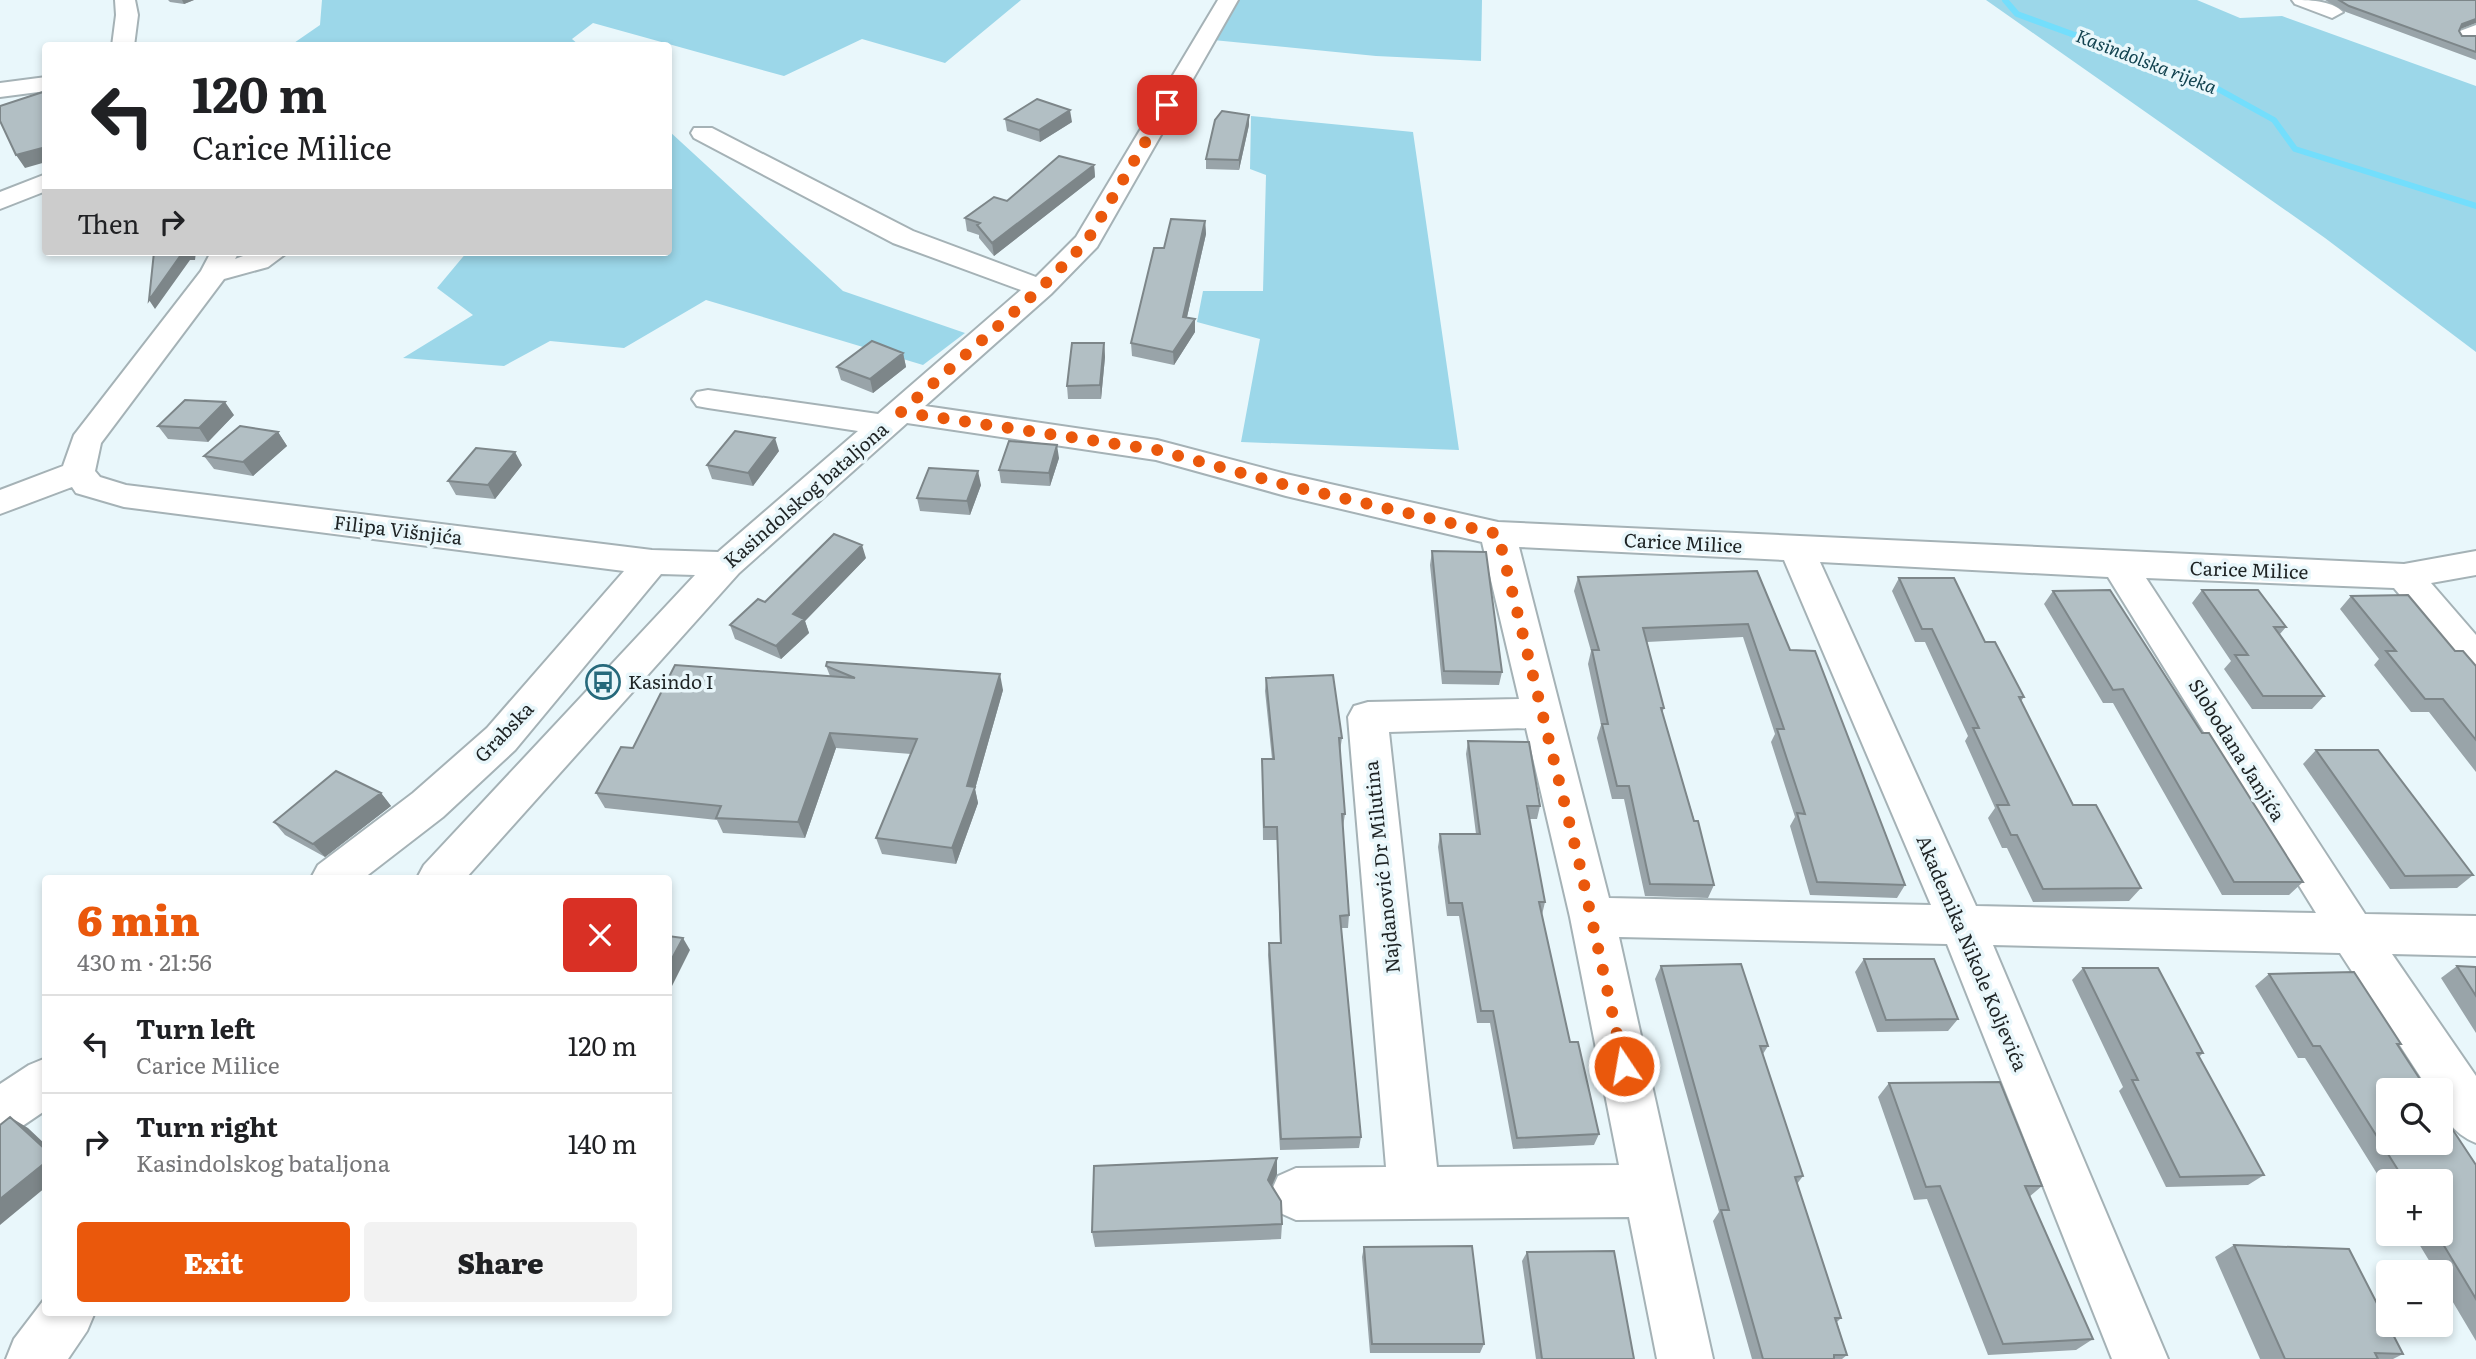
<!DOCTYPE html>
<html lang="en">
<head>
<meta charset="utf-8">
<style>
  :root { --surface:#fff; --page:#f2f2f2; --text:#202124; --muted:#757577; --line:#e0e0e0; --accent:#ea580c }
  body { margin:0; font-family:Literata,serif; background:var(--page); color:var(--text); height:100vh; display:flex; flex-direction:column; font-size:26px; white-space:nowrap }
  * { box-sizing:border-box; margin:0 }
  p { font-size:23px; color:var(--muted) }
  .icon { flex:none; width:38px; height:38px; fill:none; stroke:currentColor; stroke-width:2; stroke-linecap:round; stroke-linejoin:round }
  .map { position:relative; flex:1; overflow:hidden }
  .side { position:absolute; left:42px; top:875px; width:630px; height:441px; display:flex; flex-direction:column; background:var(--surface); border-radius:7px; box-shadow:0 4px 10px #0003 }
  .side>* { flex:none }
  .hud { position:absolute; left:42px; top:42px; width:630px; height:214px; border-radius:7px; box-shadow:0 4px 10px #0003; background:#fff; color:var(--text); overflow:hidden }
  .buttons { position:absolute; left:2376px; top:1078px; display:grid; gap:14px }
  .buttons a { display:grid; place-items:center; width:77px; height:77px; border-radius:7px; background:var(--surface); box-shadow:0 4px 10px #0003; font-size:35px }
  .pin { position:absolute; display:grid; place-items:center; width:60px; height:60px; color:#fff; margin:-30px; border-radius:14px; box-shadow:0 4px 10px #0006 }
  .me { position:absolute; width:77px; margin:-38px; rotate:348deg; stroke-linejoin:round; filter:drop-shadow(0 0 5px #0008) }
  .turn { display:flex; align-items:center; gap:24px; height:147px; padding:0 35px; font-size:32px }
  .turn .icon { width:91px; height:91px; stroke-width:2.5 }
  .turn b { display:block; font-size:49px; line-height:60px }
  .then { display:flex; align-items:center; height:66px; padding:0 35px; background:#0003; gap:14px; font-size:26px }
  .round { display:grid; place-items:center; flex:none; width:74px; height:74px; border-radius:7px; background:var(--page) }
  .overview { display:flex; align-items:center; justify-content:space-between; height:119px; padding:0 35px }
  h1 { font-size:42px; font-weight:800; line-height:52px; color:var(--accent) }
  .cta { display:flex; gap:14px; margin-top:auto; padding:14px 35px }
  .cta a { flex:1; height:80px; border-radius:7px; background:var(--accent); color:#fff; font-size:28px; font-weight:800; line-height:80px; text-align:center }
  .cta a+a { background:var(--page); color:var(--text) }
  ul { padding:0; list-style:none }
  li { display:flex; align-items:center; gap:21px; height:98px; padding:0 35px; border-top:2px solid var(--line) }
  li div { flex:1 }
  li b { display:block; font-size:26px }
  li em { font-style:normal }
  .map>svg:first-child { display:block }
  .green { fill:#9cd7e9 }
  .lines { fill:none; stroke-linecap:round; stroke-linejoin:round }
  .stream { stroke:#73defc; stroke-width:6 }
  .minor-casing { stroke:#a5b2b6; stroke-width:4 }
  .minor { fill:#fff; fill-rule:evenodd }
  .wall { fill:#99a4a9 }
  .shaded-wall { fill:#7d8689 }
  .building { fill:#b2bfc4; stroke:#7d8689; stroke-width:2 }
  .route { stroke:#ea580c; stroke-width:12; stroke-dasharray:0 21.6 }
  .labels { text-anchor:middle; stroke-width:7; stroke-linejoin:round; paint-order:stroke }
  .far-water-label { font-size:18px; font-style:italic; fill:#12424f; stroke:#e9f7fb }
  .street-label { font-size:19px; fill:#1e2324; stroke:#e9f7fb }
  .poi-label { font-size:19px; fill:#1e2324; stroke:#e9f7fb; text-anchor:start }
</style>
</head>
<body>
<div class="map">
<svg width="2476" height="1359" viewBox="0 0 2476 1359">
  <rect width="100%" height="100%" fill="#e9f7fb"/>
  <path class="green" d="M322 0H1021L945 63 862 39 784 76 593 23 572 39 579 45H291L320 25Z
    M1236 0H1482L1481 61 1376 56 1213 40Z
    M1986 0H2197L2240 18 2282 16 2476 86V352L2325 238Z
    M1251 116 1413 132 1459 450 1241 442 1260 339 1197 322 1203 291H1263L1266 175 1250 169Z
    M669 131 843 291 965 333 923 365 706 300 624 348 550 341 504 366 403 358 473 315 437 288 467 252H668Z"/>
  <g class="lines">
    <path class="stream" d="M2005 0 2017 14 2209 84 2274 120 2295 149 2476 206"/>
    <g class="minor-casing">
      <path id="minor" d="M115 0H135L138 15 134 46H112L116 15Z
        M1218 0H1238L1097 247 1051 294 925 406 1157 440 1286 474 1498 522 2404 564 2476 551V575L2431 583 2476 635V674L2463 670 2394 588 2146 578 2365 914 2476 916V956L2392 954 2476 1076V1143C2452 1133 2441 1116 2441 1090H2429L2340 953 1993 945 2168 1359H2112L1947 944 1619 937 1713 1359H1657L1629 1217 1296 1220 1278 1212 1270 1194 1278 1176 1296 1168 1386 1167 1348 717 1354 706 1368 702 1519 699 1482 542 1286 496 1156 460 907 423 739 573 466 878H417L424 865 695 575 661 574 515 750 443 817 364 878H311L318 865 413 793 487 728 624 571 124 507 76 493 72 487 0 514V490L63 466 74 435 201 271 211 252H239L235 259 254 252H288L268 267 224 279 101 443 95 471 100 477 126 485 652 550 718 552 858 431 708 408 697 406 692 399 697 392 708 390 878 414 1021 290 893 243 694 138 691 133 694 128H712L913 231 1036 277 1076 237ZM1519 547 1784 560 1931 905 1609 898ZM1820 562 2108 577 2316 913 1976 906ZM1526 728 1570 917 1619 1165 1437 1167 1389 732Z
        M2292 0C2308 0 2331 0 2343 12L2332 18 2295 4Z
        M2476 25V40L2460 41 2457 36 2460 31Z
        M46 77V91L0 97V83Z
        M46 174V191L0 209V192Z
        M46 1058V1110L18 1129 0 1136V1084L29 1065Z
        M46 1297V1312H95L87 1331 68 1359H6L14 1339Z"/>
    </g>
    <use href="#minor" class="minor"/>
  </g>
  <path class="wall" d="M168 0H194L184 4 170 2Z
    M2325 0H2476L2459 31 2462 36H2476V60L2346 12Z
    M1005 119 1072 122 1040 142 1007 131Z
    M1249 125 1239 170 1206 169V159Z
    M1094 165 1095 177 994 256 979 238V235L967 231 965 218Z
    M1205 221 1206 234 1187 317 1195 332 1174 365 1132 356 1131 343 1164 248Z
    M1104 343 1105 357 1101 399H1068L1067 386Z
    M903 353 906 367 873 393 841 380 837 367Z
    M234 415 208 442 168 439 158 426Z
    M278 432 287 446 253 476 214 469 204 456Z
    M779 451 753 486 712 479 707 465Z
    M1059 458 1050 486 1001 483 999 470Z
    M522 465 495 499 456 495 448 481Z
    M981 485 970 515 920 511 917 498Z
    M1432 551 1502 672 1499 685 1442 684 1430 565Z
    M866 558 805 621 809 633 781 659 735 639 730 625 765 602Z
    M1757 571 1790 650 1905 885 1897 898 1810 895 1790 826 1795 817 1771 742 1775 734 1743 637 1647 642 1664 708 1662 713 1714 885 1708 898 1645 896 1624 799H1612L1597 738 1601 725 1588 664 1591 651 1574 591 1578 577Z
    M1899 578 1985 642 2024 697 2021 701 2073 805 2141 888 2129 901 2033 902 2007 848H2002L1988 818 1995 808 1965 741 1968 736 1925 642H1915L1892 591Z
    M2202 590 2286 627 2280 634 2324 696 2312 709H2252L2224 669 2231 661 2192 603Z
    M2053 591 2202 733 2303 882 2289 895H2222L2113 703H2103L2044 604Z
    M2351 596 2455 651 2476 666V772L2429 712H2411L2374 665 2379 659 2340 609Z
    M826 666 1003 690 975 789 978 803 956 864 882 854 876 838 911 754 836 748 805 838 723 833 717 820 605 808 596 793 633 748 830 676Z
    M1266 678 1342 738 1340 751 1345 814 1343 827 1349 915 1348 928H1341L1361 1137 1359 1148 1280 1150 1268 955 1269 943H1280L1277 840H1263L1262 759H1272L1265 691Z
    M1468 741 1540 806 1537 819H1529L1545 902 1542 915 1570 1042 1599 1134 1594 1145 1513 1149 1490 1023H1477L1459 916H1447L1438 847 1440 834H1476L1466 754Z
    M2316 750 2473 875 2457 888 2390 889 2303 764Z
    M381 793 391 806 325 857 285 835 274 822Z
    M1864 959 1958 1019 1948 1031 1877 1032 1855 972Z
    M1661 966 1768 1046 1763 1054 1803 1176 1797 1184 1841 1318 1837 1322 1847 1355 1842 1359H1752L1713 1221 1719 1212 1655 979Z
    M2457 966 2476 967V1033L2441 978Z
    M2083 968 2203 1053 2199 1057 2264 1175 2248 1185 2166 1187 2119 1091 2123 1087 2072 980Z
    M2269 974 2401 1044 2398 1046 2476 1165V1341L2441 1282V1272H2436L2413 1234H2441V1181H2389V1193L2305 1058H2298L2255 986Z
    M1889 1083 2042 1186 2029 1197 2093 1339 2076 1350 1988 1355 1927 1199 1914 1200 1878 1097Z
    M1277 1174 1272 1185 1282 1224 1281 1239 1095 1247 1092 1232Z
    M2234 1245 2403 1354 2393 1359H2260L2215 1257Z
    M1364 1247 1484 1344 1480 1353H1370L1362 1257Z
    M1527 1252 1634 1359H1536L1522 1261Z"/>
  <path class="shaded-wall" d="M182 0H194L184 4Z
    M2476 19V23L2458 30 2462 24Z
    M1070 110 1072 122 1040 142 1039 130Z
    M1249 115V125L1239 170V160Z
    M46 147V162L25 168 16 155Z
    M1094 165 1095 177 994 256 992 243Z
    M1205 221 1206 234 1184 330 1183 317Z
    M183 252H196L195 260H190L155 309 149 300Z
    M1195 319V332L1174 365 1173 352Z
    M1104 343 1105 357 1101 399 1100 385Z
    M903 353 906 367 873 393 870 379Z
    M225 402 234 415 208 442 199 428Z
    M278 432 287 446 253 476 243 462Z
    M775 438 779 451 753 486 748 473Z
    M1057 445 1059 458 1050 486 1049 473Z
    M515 452 522 465 495 499 488 485Z
    M978 471 981 485 970 515 967 501Z
    M862 545 866 558 805 621 809 633 781 659 776 646 793 614Z
    M1000 674 1003 690 975 789 978 803 956 864 952 848 967 786Z
    M830 733 836 748 805 838 798 822Z
    M381 793 391 806 325 857 313 844Z
    M683 938 690 950 670 990 668 988V966Z
    M10 1117 28 1128 46 1145V1150Z
    M1277 1158V1174L1268 1195V1180Z
    M46 1162V1187L0 1225V1199Z"/>
  <path class="building" d="M2339 0H2476V19L2462 24 2459 31 2462 36H2476V52L2349 6Z
    M46 91V147L16 155 0 121V106Z
    M1037 99 1070 110 1039 130 1005 119Z
    M1222 111 1249 115 1239 160 1206 159 1215 120Z
    M1059 156 1094 165 992 243 977 225 980 223 965 218 994 197 1007 201Z
    M1171 219 1205 221 1183 317 1195 319 1173 352 1131 343 1154 248H1164Z
    M154 252H183L149 300Z
    M872 341 903 353 870 379 837 367Z
    M1072 343H1104L1100 385 1067 386Z
    M185 400 225 402 199 428 158 426Z
    M240 426 278 432 243 462 204 456Z
    M735 431 775 438 748 473 707 465Z
    M1009 441 1057 445 1049 473 999 470Z
    M476 448 515 452 488 485 448 481Z
    M929 468 978 471 967 501 917 498Z
    M834 534 862 545 793 614 804 619 776 646 730 625 758 599 765 602Z
    M1432 551 1486 552 1502 672 1444 671Z
    M1757 571 1790 650 1815 651 1905 885 1817 882 1797 813 1805 814 1777 729H1784L1748 624 1643 628 1664 708H1661L1694 821H1698L1714 885 1650 884 1629 786H1617L1602 724H1608L1592 650H1599L1578 577Z
    M1899 578H1954L1985 642H1995L2024 697H2019L2073 805H2096L2141 888 2043 889 2017 835H2011L1997 805H2009L1973 728H1979L1932 629H1922Z
    M2110 590 2202 733H2209L2303 882H2234L2123 689 2113 690 2053 591Z
    M2202 590H2258L2286 627H2274L2324 696H2263L2235 655H2248Z
    M2408 595 2455 651H2463L2476 666V740L2443 699H2425L2386 651H2396L2351 596Z
    M827 662 1000 674 967 786 975 787 952 848 876 838 917 739 830 733 798 822 716 818 721 806 596 793 621 747 633 748 675 665 855 678 826 666Z
    M1333 675 1342 738H1339L1345 814H1342L1349 915 1340 916 1361 1137 1281 1139 1269 943H1281L1277 827H1264L1262 759H1274L1266 678Z
    M1468 741 1529 742 1540 806H1527L1545 902H1539L1570 1042H1578L1599 1134 1517 1138 1493 1011H1481L1462 903H1449L1440 834H1480Z
    M2316 750H2378L2473 875 2405 876Z
    M336 771 381 793 313 844 274 822Z
    M668 936 683 938 668 966Z
    M1864 959H1934L1958 1019 1886 1020Z
    M1741 964 1768 1046H1760L1803 1176 1795 1177 1841 1318H1835L1847 1355H1834V1359H1763L1721 1210H1729L1661 966Z
    M2457 966 2476 967V996Z
    M2083 968H2158L2203 1053H2197L2264 1175 2180 1177 2132 1080H2138Z
    M2354 972 2401 1044H2397L2427 1090H2389V1143H2441V1112L2476 1165V1299L2437 1234H2441V1181H2405L2320 1046H2313L2269 974Z
    M2000 1082 2042 1186H2025L2093 1339 2003 1344 1940 1186 1926 1187 1889 1083Z
    M10 1117 46 1150V1162L0 1199V1125Z
    M1277 1158 1268 1180 1281 1201 1282 1224 1092 1232 1094 1166Z
    M2234 1245 2349 1249 2403 1354 2375 1353 2378 1359H2285Z
    M1472 1246 1484 1344H1372L1364 1247Z
    M1614 1251 1634 1359H1542L1527 1252Z"/>
  <g class="lines">
    <path class="route" d="M1167 105 1087 241 1041 288 901 412 1157 450 1286 485 1498 534 1580 866 1624 1066"/>
  </g>
  <defs>
    <g id="bus-ring" transform="scale(1.75)"><circle r="9.5" fill="#e9f7fb" stroke="#26697b" stroke-width="1.5"/><path d="M-5-6H5V4H4V6H2V4H-2V6H-4V4H-5ZM-3.5-4V0h7V-4ZM-3.5 1.2v1.5H-2V1.2ZM2 1.2v1.5H3.5V1.2Z" fill="#26697b"/></g>
  </defs>
  <g fill-rule="evenodd">
    <use href="#bus-ring" x="603" y="682"/>
  </g>
  <g class="labels">
    <g class="far-water-label">
      <text transform="translate(2146 62) rotate(21)" y="6">Kasindolska rijeka</text>
    </g>
    <g class="street-label">
      <text transform="translate(806 495) rotate(-41)" y="7">Kasindolskog bataljona</text>
      <text transform="translate(398 530) rotate(7)" y="7">Filipa Višnjića</text>
      <text transform="translate(1683 543) rotate(3)" y="7">Carice Milice</text>
      <text transform="translate(2249 570) rotate(2)" y="7">Carice Milice</text>
      <text transform="translate(504 732) rotate(-46)" y="7">Grabska</text>
      <text transform="translate(2237 750) rotate(58)" y="7">Slobodana Janjića</text>
      <text transform="translate(1382 867) rotate(-96)" y="7">Najdanović Dr Milutina</text>
      <text transform="translate(1972 953) rotate(67)" y="7">Akademika Nikole Koljevića</text>
    </g>
    <g class="poi-label">
      <text x="628" y="689">Kasindo I</text>
    </g>
  </g>
</svg>
<div class="buttons">
<a><svg class="icon" aria-label="search" viewBox="0 0 24 24"><circle cx="10" cy="10" r="6"/><path d="M15 15l6 6"/></svg></a>
<a>+</a>
<a>−</a>
</div>
<div class="pin" style="left:1167px;top:105px;background:#d93025"><svg class="icon" aria-label="arrive" viewBox="0 0 24 24"><path d="M6 21V4h12l-3 4 3 4H6"/></svg></div>
<svg class="me" style="left:1624px;top:1066px" viewBox="-20 -20 40 40"><circle r="17" fill="#ea580c" stroke="#fff" stroke-width="3"/><path d="M0-11L8 9 0 5-8 9z" fill="#fff"/></svg>
<div class="hud">
<div class="turn"><svg class="icon" aria-label="left" viewBox="0 0 24 24"><path d="M17 20v-9H6M10 6l-5 5 5 5"/></svg><div><b>120 m</b>Carice Milice</div></div>
<div class="then">Then<svg class="icon" aria-label="right" viewBox="0 0 24 24"><path d="M7 20v-9h11M14 6l5 5-5 5"/></svg></div>
</div>
<section class="side">
<div class="overview"><div><h1>6 min</h1><p>430 m · 21:56</p></div><a class="round" style="background:#d93025;color:#fff"><svg class="icon" aria-label="close" viewBox="0 0 24 24"><path d="M6 6l12 12M18 6L6 18"/></svg></a></div>
<ul>
<li><svg class="icon" aria-label="left" viewBox="0 0 24 24"><path d="M17 20v-9H6M10 6l-5 5 5 5"/></svg><div><b>Turn left</b><p>Carice Milice</p></div><em>120 m</em></li>
<li><svg class="icon" aria-label="right" viewBox="0 0 24 24"><path d="M7 20v-9h11M14 6l5 5-5 5"/></svg><div><b>Turn right</b><p>Kasindolskog bataljona</p></div><em>140 m</em></li>
</ul>
<div class="cta"><a>Exit</a><a>Share</a></div>
</section>
</div>
</body>
</html>
